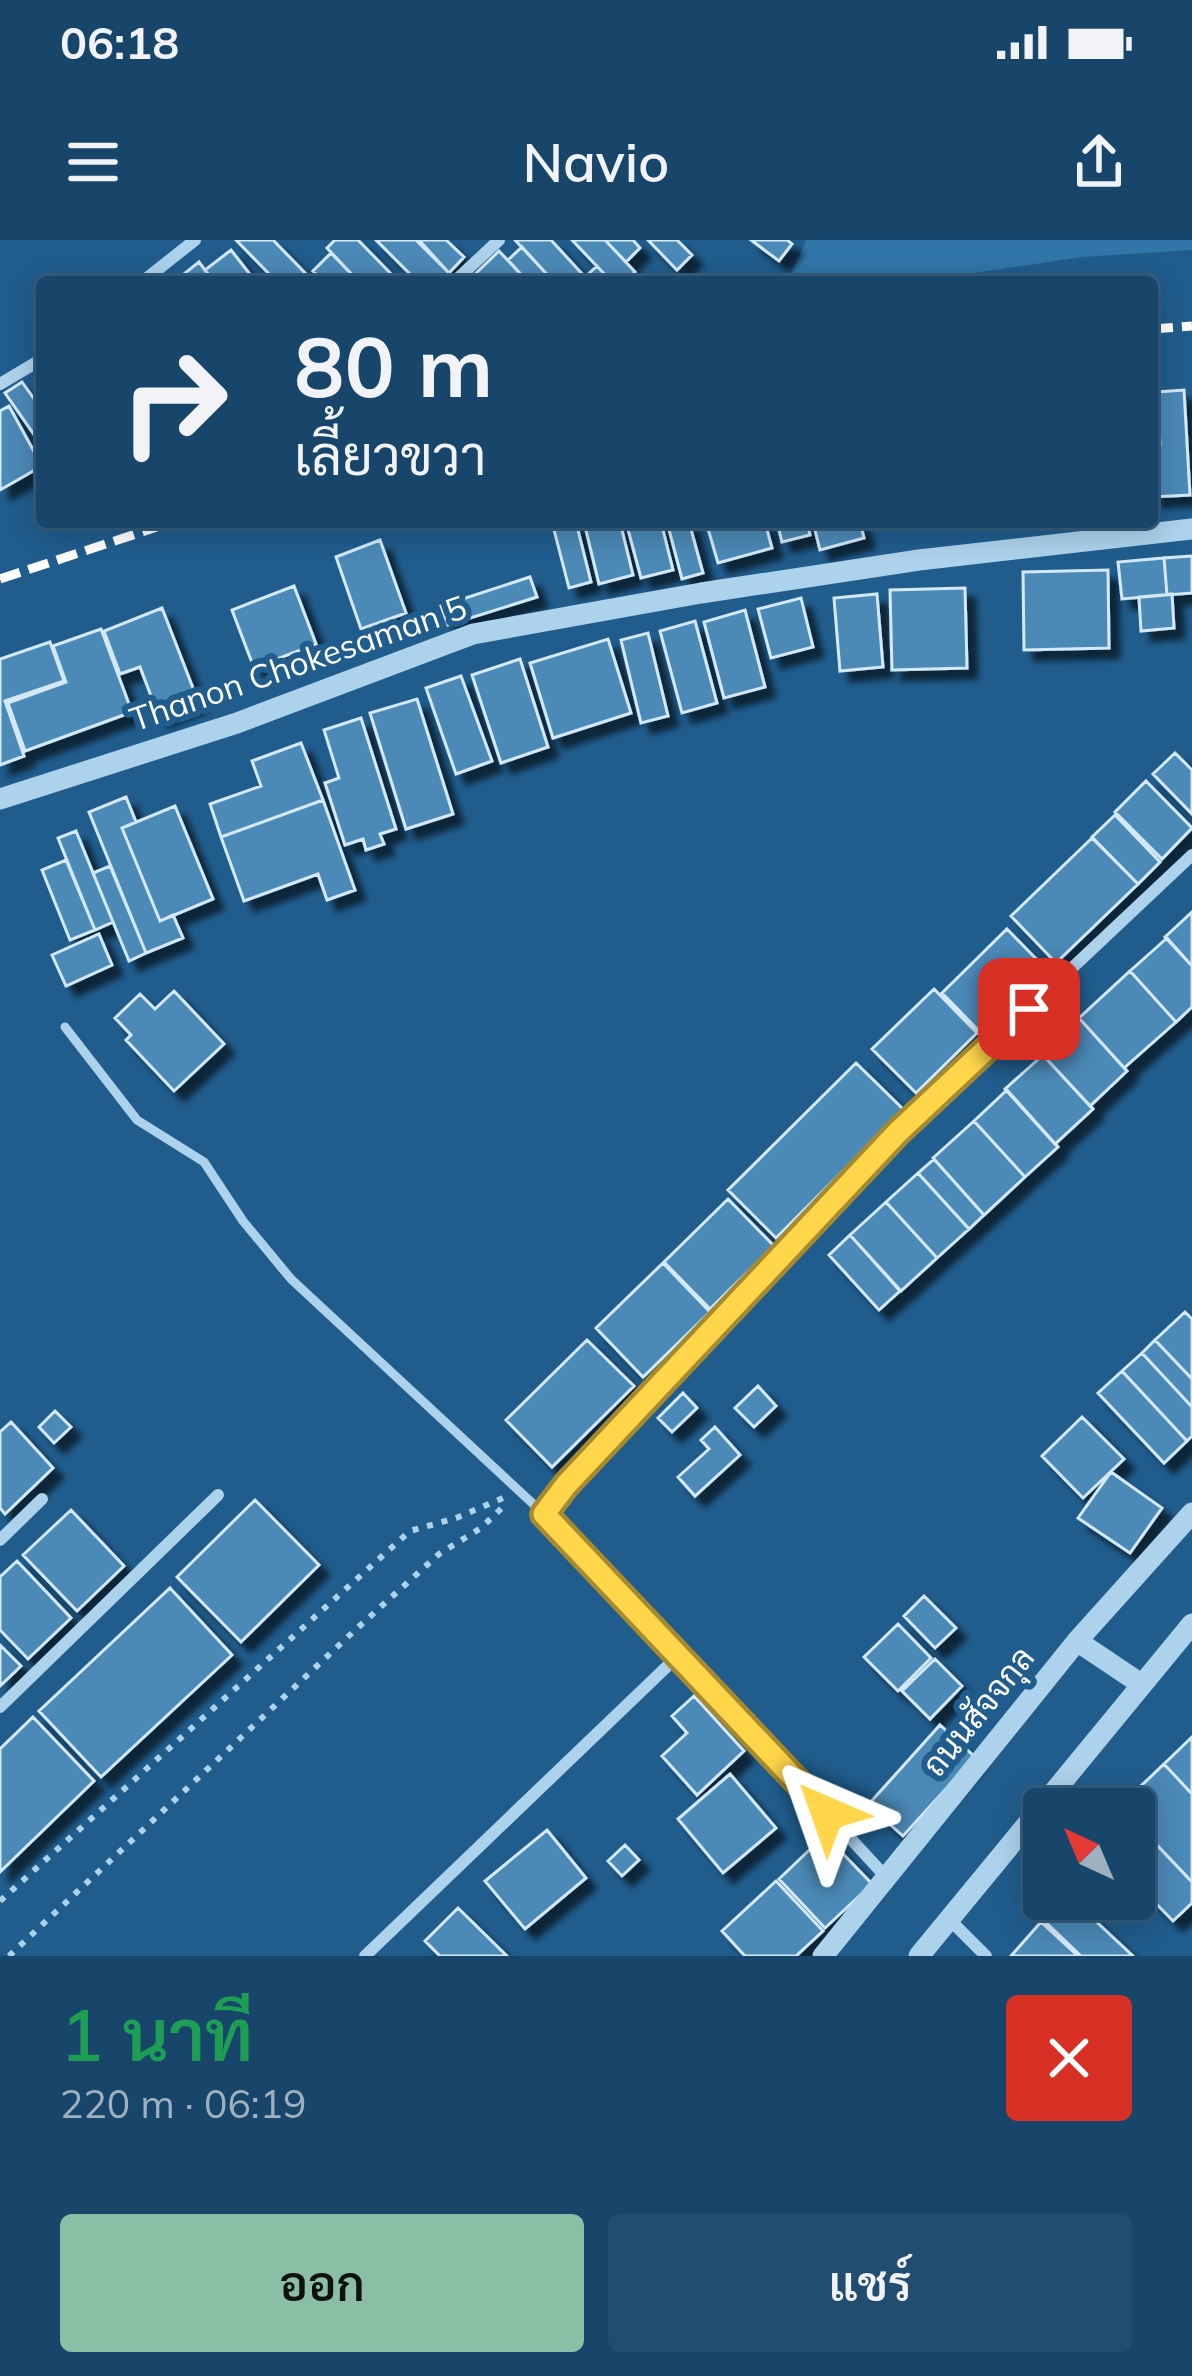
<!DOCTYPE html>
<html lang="th">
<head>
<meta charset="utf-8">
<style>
  :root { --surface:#18466a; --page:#214d70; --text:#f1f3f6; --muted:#9fb1c1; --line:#365e7e; --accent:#8abfa5 }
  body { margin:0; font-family:Mulish,Sarabun,sans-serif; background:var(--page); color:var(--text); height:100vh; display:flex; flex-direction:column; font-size:45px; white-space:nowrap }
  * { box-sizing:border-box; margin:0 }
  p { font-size:39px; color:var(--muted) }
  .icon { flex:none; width:66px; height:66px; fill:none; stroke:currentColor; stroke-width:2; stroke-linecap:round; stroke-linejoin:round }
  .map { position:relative; height:1716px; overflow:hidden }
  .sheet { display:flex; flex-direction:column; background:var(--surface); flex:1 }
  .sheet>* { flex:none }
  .banner { position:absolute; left:36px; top:36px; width:1122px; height:252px; border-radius:12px; box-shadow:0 6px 30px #0003,0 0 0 3px var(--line); background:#18466a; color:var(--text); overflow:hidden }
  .needle { width:78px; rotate:316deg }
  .buttons { position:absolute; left:1023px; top:1548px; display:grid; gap:24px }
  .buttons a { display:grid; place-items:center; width:132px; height:132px; border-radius:12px; background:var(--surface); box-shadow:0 6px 30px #0003,0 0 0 3px var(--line); font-size:60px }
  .pin { position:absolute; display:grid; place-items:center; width:102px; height:102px; color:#fff; margin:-51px; border-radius:24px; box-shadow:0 6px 18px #0006 }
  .me { position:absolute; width:132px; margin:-66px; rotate:317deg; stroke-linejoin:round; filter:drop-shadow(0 0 9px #0008) }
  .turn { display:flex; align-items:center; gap:42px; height:252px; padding:0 60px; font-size:54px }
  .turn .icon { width:156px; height:156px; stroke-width:2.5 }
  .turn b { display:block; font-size:84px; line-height:102px }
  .round { display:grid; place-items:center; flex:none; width:126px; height:126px; border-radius:12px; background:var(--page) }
  .overview { display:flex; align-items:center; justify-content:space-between; height:204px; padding:0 60px }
  h1 { font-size:72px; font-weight:600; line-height:90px; color:#1e9e55 }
  .action { display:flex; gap:24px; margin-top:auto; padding:24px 60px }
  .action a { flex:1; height:138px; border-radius:12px; background:var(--accent); color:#111; font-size:48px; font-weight:600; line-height:138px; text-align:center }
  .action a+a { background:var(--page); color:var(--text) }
  .status { display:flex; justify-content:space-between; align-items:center; height:84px; padding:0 60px; background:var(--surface); direction:ltr }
  .status svg { height:33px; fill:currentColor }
  header { display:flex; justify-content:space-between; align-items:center; height:156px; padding:0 60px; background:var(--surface); font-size:54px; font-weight:600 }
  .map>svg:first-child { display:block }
  .green { fill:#3076a8 }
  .building { fill:#4c89b6; stroke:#d3e9f9; stroke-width:3; filter:url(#shadow) }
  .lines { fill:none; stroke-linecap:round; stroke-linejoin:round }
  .path { stroke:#add2ec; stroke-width:6; stroke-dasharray:6 9; stroke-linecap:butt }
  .service { stroke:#add2ec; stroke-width:9 }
  .minor { stroke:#add2ec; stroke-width:12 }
  .tertiary { stroke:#add2ec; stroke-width:21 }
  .rail { stroke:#fff; stroke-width:9; stroke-dasharray:21 9; stroke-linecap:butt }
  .route-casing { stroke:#a68a30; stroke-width:30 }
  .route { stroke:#ffd54a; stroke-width:21 }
  .labels { text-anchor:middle; stroke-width:12; stroke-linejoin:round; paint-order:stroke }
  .street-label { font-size:33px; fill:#fff; stroke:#205d8d }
</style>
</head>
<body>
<div class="status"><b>06:18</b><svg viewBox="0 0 49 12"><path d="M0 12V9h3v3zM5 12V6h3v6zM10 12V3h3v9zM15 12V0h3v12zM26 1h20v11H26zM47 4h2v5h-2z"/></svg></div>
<header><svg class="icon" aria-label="menu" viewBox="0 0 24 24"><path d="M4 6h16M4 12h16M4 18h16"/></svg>Navio<svg class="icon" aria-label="share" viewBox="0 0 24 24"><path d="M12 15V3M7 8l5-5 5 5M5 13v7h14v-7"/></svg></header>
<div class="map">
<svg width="1192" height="1716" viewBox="0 0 1192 1716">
  <defs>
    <filter id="shadow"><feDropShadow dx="10" dy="10" stdDeviation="3" flood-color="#0009"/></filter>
  </defs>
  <rect width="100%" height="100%" fill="#205d8d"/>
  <path class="green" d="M806 0H1192V10L1083 17 912 42H788Z"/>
  <path class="building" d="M236 0H273L308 36 301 42H277Z
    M335 0H358L399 42H359L327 8Z
    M376 0H416L449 33 439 42H418Z
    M419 0H446L464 17 449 33Z
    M515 0H551L585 37 597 26 609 39 605 42H554Z
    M572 0H605L635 32 625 42H612Z
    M605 0H633L640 8 626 22Z
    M648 0H677L692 15 677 30Z
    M751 0H787L792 4 779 21Z
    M522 7 554 42H528L508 20Z
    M231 10 256 42H214L205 30Z
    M499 11 528 42H467Z
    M331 13 359 42H324L313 31Z
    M199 22 214 42H174Z
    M22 142 42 170V206L5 153Z
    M1184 150 1190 255 1152 257V204H1160L1157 152Z
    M9 166 42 226 0 250V171Z
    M552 282H576L591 342 569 348Z
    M584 282H620L633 335 599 344Z
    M626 282H661L673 330 641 338Z
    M667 282H689L703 333 682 339Z
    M706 282H765L772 308 718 323Z
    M777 282H807L810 295 782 302Z
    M813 282H860L864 298 820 310Z
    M380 300 406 373 361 389 336 317Z
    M1192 316V353L1167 355 1164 318Z
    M1164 318 1167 355 1122 359 1118 322Z
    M1108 330 1109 408 1024 410 1023 332Z
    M530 337 537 357 448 385 441 366Z
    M294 346 316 404 254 428 232 370Z
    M965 348 967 428 892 430 890 350Z
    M877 354 883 427 840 431 834 358Z
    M1172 354 1174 388 1141 391 1139 357Z
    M801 358 813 407 771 418 758 369Z
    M162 368 198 461 159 477 140 427 120 434 104 391Z
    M745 370 765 447 724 458 704 382Z
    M695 381 717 463 682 473 660 391Z
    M101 389 132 472 25 511 8 463 66 442 53 406Z
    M648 393 668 476 641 483 621 400Z
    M608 399 631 473 553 498 530 423Z
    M50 402 64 441 5 461 24 516 0 525V419Z
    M520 419 548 507 501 523 472 435Z
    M461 436 492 521 456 534 426 448Z
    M417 459 453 574 406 589 370 473Z
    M361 478 396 589 380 594 384 604 366 610 363 599 345 605 325 543 339 538 324 490Z
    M301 503 323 560 221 597 210 564 261 546 252 521Z
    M1175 513 1192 530V574L1153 534Z
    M1146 541 1192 588 1162 619 1115 572Z
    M126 557 136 582 122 588 160 681 173 675 183 698 146 713 89 572Z
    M323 560 355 650 327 660 318 634 244 661 221 597Z
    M175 566 213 659 160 681 122 588Z
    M1115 575 1160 622 1138 644 1092 597Z
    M76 591 113 682 95 690 58 598Z
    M1092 598 1138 644 1056 723 1011 676Z
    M66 620 95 690 70 700 42 630Z
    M110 626 146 713 129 721 93 633Z
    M1192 672V726L1165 697Z
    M1007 689 1046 729 981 793 942 753Z
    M99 694 112 725 66 746 52 715Z
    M1167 698 1192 726V767L1176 782 1130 731Z
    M1130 731 1176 782 1124 828 1079 778Z
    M934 749 977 793 916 853 872 809Z
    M174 751 224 804 174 851 126 800 131 795 115 778 140 754 155 769Z
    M1079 778 1127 831 1090 866 1041 813Z
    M1043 815 1093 869 1055 904 1005 849Z
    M856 823 904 870 776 998 728 950Z
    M1007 850 1058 907 1025 937 974 881Z
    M974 881 1025 937 984 975 933 918Z
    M934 919 984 975 969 989 918 933Z
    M918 933 969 989 937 1018 886 962Z
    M728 959 774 1006 710 1069 664 1022Z
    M886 962 937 1018 901 1051 850 995Z
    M850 995 900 1051 879 1070 829 1015Z
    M663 1023 710 1072 643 1137 596 1088Z
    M1185 1072 1192 1079V1139L1155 1100Z
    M587 1100 634 1146 552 1227 506 1180Z
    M1155 1100 1192 1139V1167L1142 1113Z
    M1142 1113 1192 1167V1196L1187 1201 1122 1131Z
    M1122 1131 1187 1201 1164 1223 1098 1153Z
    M758 1146 776 1166 754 1187 735 1168Z
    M683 1153 697 1168 672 1192 658 1178Z
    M55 1171 71 1187 54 1203 39 1187Z
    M1082 1177 1124 1219 1083 1258 1042 1216Z
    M11 1182 53 1228 5 1274 0 1268V1192Z
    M715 1187 740 1215 695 1256 678 1237 709 1209 701 1200Z
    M1111 1232 1162 1268 1130 1313 1078 1278Z
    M255 1260 319 1325 241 1402 177 1337Z
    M71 1270 124 1326 77 1371 23 1315Z
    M17 1321 71 1378 28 1419 0 1390V1337Z
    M170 1348 232 1415 101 1537 39 1471Z
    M924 1356 956 1388 935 1408 904 1376Z
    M898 1384 931 1418 898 1451 864 1417Z
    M0 1405 21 1426 0 1446Z
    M935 1419 962 1446 930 1479 902 1451Z
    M694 1456 744 1511 697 1555 662 1516 687 1493 672 1476Z
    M33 1477 94 1541 0 1632V1509Z
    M940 1485 975 1517 903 1596 868 1565Z
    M1192 1497V1554L1164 1524Z
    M1164 1524 1192 1554V1642L1134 1581V1569L1120 1566Z
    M730 1534 776 1588 723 1633 678 1579Z
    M547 1590 586 1638 525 1689 485 1641Z
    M825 1595 872 1644 825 1688 779 1639Z
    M1156 1604 1192 1642V1663L1173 1681 1134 1641V1625Z
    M625 1605 639 1620 622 1636 608 1621Z
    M776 1641 823 1691 796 1716H745L722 1691Z
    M1045 1659H1072L1133 1716H1081L1034 1671Z
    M458 1668 507 1716H440L425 1701Z
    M1041 1682 1078 1716H1011Z"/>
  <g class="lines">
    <path class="path" d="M0 1661 410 1291 456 1278 503 1258
      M9 1716 353 1392 439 1314 481 1288 507 1263"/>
    <path class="service" d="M65 787 137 880 204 922 243 981 291 1039 544 1274"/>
    <path class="minor" d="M142 42 195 0
      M454 42 499 0
      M0 144 42 119
      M0 1300 42 1259
      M0 1467 218 1255
      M886 1637 680 1414 544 1274 566 1245 898 892 1192 615
      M950 1680 986 1716
      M365 1716 680 1414"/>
    <path class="tertiary" d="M0 559 237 483 473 394 701 353 919 320 1192 289
      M1077 1401 1141 1444
      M823 1716 1077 1401 1192 1273
      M919 1716 1192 1384"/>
    <path class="rail" d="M1152 89 1192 86
      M0 339 172 282"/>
  </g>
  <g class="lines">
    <g class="route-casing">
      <path id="route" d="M827 1573 544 1274 566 1245 898 892 1029 769"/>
    </g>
    <use href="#route" class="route"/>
  </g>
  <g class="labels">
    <g class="street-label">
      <text transform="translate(298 423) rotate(-19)" y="12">Thanon Chokesaman 5</text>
      <text transform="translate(978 1471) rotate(-51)" y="12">ถนนสัจจกุล</text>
    </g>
  </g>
</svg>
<div class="buttons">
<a><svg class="needle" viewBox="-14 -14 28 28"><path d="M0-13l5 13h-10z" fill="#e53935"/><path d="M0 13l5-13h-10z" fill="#9fb1c1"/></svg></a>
</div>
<div class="pin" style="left:1029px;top:769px;background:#d93025"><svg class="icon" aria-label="arrive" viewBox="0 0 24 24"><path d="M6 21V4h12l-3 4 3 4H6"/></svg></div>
<svg class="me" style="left:827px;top:1573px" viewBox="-20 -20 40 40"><path d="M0-17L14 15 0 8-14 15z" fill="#ffd54a" stroke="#fff" stroke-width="4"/></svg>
<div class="banner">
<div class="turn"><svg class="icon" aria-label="right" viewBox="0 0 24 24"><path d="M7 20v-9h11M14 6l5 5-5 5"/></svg><div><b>80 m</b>เลี้ยวขวา</div></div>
</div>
</div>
<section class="sheet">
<div class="overview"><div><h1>1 นาที</h1><p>220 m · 06:19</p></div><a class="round" style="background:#d93025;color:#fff"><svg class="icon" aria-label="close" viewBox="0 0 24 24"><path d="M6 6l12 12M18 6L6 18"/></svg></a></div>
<div class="action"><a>ออก</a><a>แชร์</a></div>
</section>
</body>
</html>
